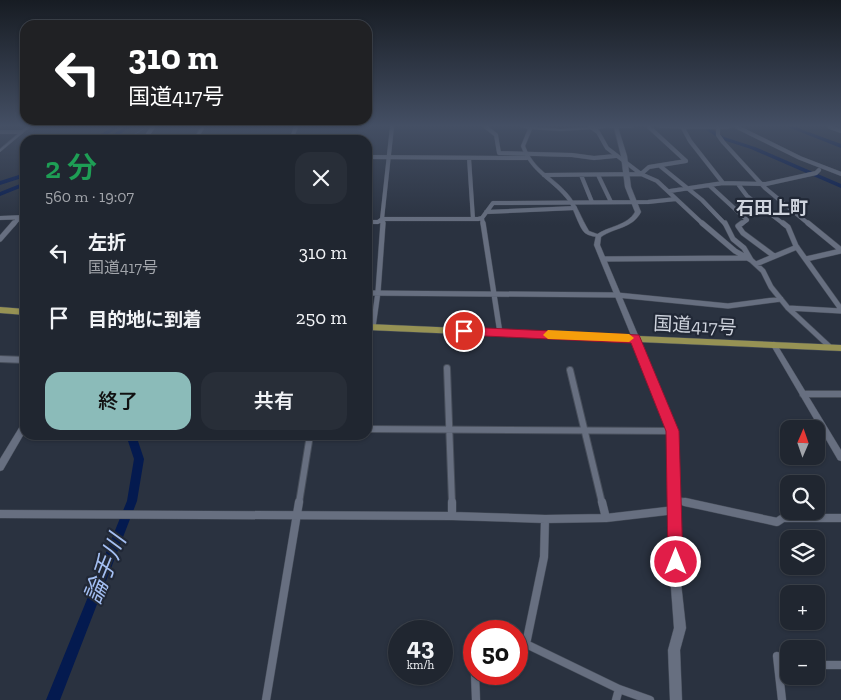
<!DOCTYPE html>
<html lang="ja">
<head>
<meta charset="utf-8">
<style>
  :root { --surface:#202630; --page:#282e38; --text:#f1f3f6; --muted:#a2a5ab; --line:#3d434c; --accent:#8bbbb9 }
  body { margin:0; font-family:"Zilla Slab","Noto Sans JP",serif; background:var(--page); color:var(--text); height:100vh; display:flex; flex-direction:column; font-size:19px; white-space:nowrap }
  * { box-sizing:border-box; margin:0 }
  p { font-size:16px; color:var(--muted) }
  .icon { flex:none; width:28px; height:28px; fill:none; stroke:currentColor; stroke-width:2; stroke-linecap:round; stroke-linejoin:round }
  .map { position:relative; flex:1; overflow:hidden }
  .sheet { position:absolute; left:20px; top:135px; width:352px; height:305px; display:flex; flex-direction:column; background:var(--surface); border-radius:15px; box-shadow:0 1px 4px #0004,0 0 0 1px var(--line) }
  .sheet>* { flex:none }
  .top-card { position:absolute; left:20px; top:20px; width:352px; height:105px; border-radius:15px; box-shadow:0 1px 4px #0004,0 0 0 1px var(--line); background:#202124; color:#fff; overflow:hidden }
  .needle { width:32px; rotate:2deg }
  .buttons { position:absolute; left:780px; top:420px; display:grid; gap:10px }
  .buttons a { display:grid; place-items:center; width:45px; height:45px; border-radius:10px; background:var(--surface); box-shadow:0 1px 4px #0004,0 0 0 1px var(--line); font-size:25px }
  .speed { position:absolute; left:388px; top:620px; display:flex; gap:10px; font-size:25px; font-weight:700; text-align:center }
  .speed>* { display:grid; place-content:center; width:65px; height:65px; border-radius:50%; background:var(--surface); box-shadow:0 1px 4px #0004,0 0 0 1px var(--line); line-height:1 }
  .speed small { font-size:12px; font-weight:400 }
  .speed .limit { border:8px solid #d22; background:#fff; color:#111 }
  .pin { position:absolute; display:grid; place-items:center; width:42px; height:42px; color:#fff; margin:-21px; border:2px solid #fff; border-radius:50%; box-shadow:0 1px 5px #0007 }
  .me { position:absolute; width:55px; margin:-28px; rotate:0deg; stroke-linejoin:round; filter:drop-shadow(0 0 4px #0008) }
  .turn { display:flex; align-items:center; gap:18px; height:105px; padding:0 25px; font-size:22px }
  .turn .icon { width:65px; height:65px; stroke-width:2.5 }
  .turn b { display:block; font-size:35px; line-height:42px }
  .round { display:grid; place-items:center; flex:none; width:52px; height:52px; border-radius:15px; background:var(--page) }
  .head { display:flex; align-items:center; justify-content:space-between; height:85px; padding:0 25px }
  h1 { font-size:30px; font-weight:600; line-height:38px; color:#1e9e55 }
  .action { display:flex; gap:10px; margin-top:auto; padding:10px 25px }
  .action a { flex:1; height:58px; border-radius:15px; background:var(--accent); color:#111; font-size:20px; font-weight:600; line-height:58px; text-align:center }
  .action a+a { background:var(--page); color:var(--text) }
  ul { padding:0; list-style:none }
  li { display:flex; align-items:center; gap:15px; height:65px; padding:0 25px }
  li div { flex:1 }
  li b { display:block; font-size:19px }
  li em { font-style:normal }
  .map>svg:first-child { display:block }
  .lines { fill:none; stroke-linecap:round; stroke-linejoin:round }
  .stream { stroke:#41527a; stroke-width:1 }
  .river { fill:#041a4f; fill-rule:evenodd }
  .minor-far3-casing { stroke:#474e5a; stroke-width:4.5 }
  .minor-far2-casing { stroke:#474e5a; stroke-width:6 }
  .minor-far1-casing { stroke:#474e5a; stroke-width:8 }
  .minor-casing { stroke:#474e5a; stroke-width:9 }
  .tertiary-casing { stroke:#474e5a; stroke-width:1 }
  .secondary-casing { stroke:#474e5a; stroke-width:1 }
  .trunk-casing { stroke:#474e5a; stroke-width:1 }
  .minor-far3 { stroke:#676f80; stroke-width:4 }
  .minor-far2 { stroke:#676f80; stroke-width:5 }
  .minor-far1 { stroke:#676f80; stroke-width:6 }
  .minor { stroke:#676f80; stroke-width:8 }
  .tertiary { fill:#676f80; fill-rule:evenodd }
  .secondary { fill:#676f80; fill-rule:evenodd }
  .trunk { fill:#969254; fill-rule:evenodd }
  .route { fill:#e11d48; stroke:#92132f }
  .slow { fill:#f59e0b }
  .labels { text-anchor:middle; stroke-width:4.5; stroke-linejoin:round; paint-order:stroke }
  .far-quarter-label { font-size:18px; font-weight:bold; fill:#ced3dd; stroke:#212836 }
  .street-label { font-size:19px; fill:#ced3dd; stroke:#212836 }
  .near-water-label { font-size:24px; font-style:italic; fill:#a4bff2; stroke:#212836 }
</style>
</head>
<body>
<div class="map">
<svg width="841" height="700" viewBox="0 0 841 700">
  <rect width="100%" height="100%" fill="#2a3240"/>
  <g class="lines">
    <path class="stream" d="M839 127H841
      M126 140 146 127"/>
    <path class="river" d="M113 127H119L98 140H91Z
      M125 127H131L110 140H103Z
      M702 127H708L724 137 755 147 841 184V188L751 149 720 139Z
      M788 127H795L841 144V148Z
      M25 173V177L0 185V181Z
      M25 182V186L0 196V192Z
      M22 248H25V256L21 254Z
      M126 435H136L144 459 137 501 60 700H46L127 501 134 459Z"/>
    <g class="minor-far3-casing">
      <path id="minor-far3" d="M486 127 496 135 499 153 572 155 594 158 615 156
        M591 127 598 132 607 148 641 174
        M737 127 800 158 841 174
        M830 127 841 131
        M683 128 690 141 723 183
        M718 128V135L723 142 765 188 810 225
        M0 132H21
        M144 140 153 127
        M291 140 296 127
        M368 157 527 158
        M469 158 473 219
        M660 166 702 200 726 225
        M641 174 649 167 686 161 649 127
        M544 175 641 174 657 181 704 225
        M581 175 592 202
        M598 175 611 202
        M738 184 747 196 785 225
        M710 186 747 220 740 225
        M670 191 723 183 766 184 816 173 819 170
        M486 212 575 208
        M0 218 25 217
        M482 218 483 225
        M382 219 392 127
        M368 222H378L382 219H478L482 218 493 203 648 202 676 199
        M13 225 20 217
        M383 225V219"/>
    </g>
    <g class="minor-far2-casing">
      <path id="minor-far2" d="M483 223 500 333
        M702 223 735 251 751 260
        M725 223 733 239 744 248 751 260 763 271 771 287 788 308 830 347
        M742 223 738 226 743 233 774 256
        M783 223 788 227 796 246 841 309
        M808 223 841 250
        M0 239 14 223
        M603 259 746 258
        M806 259 841 251
        M756 264 797 247
        M368 293 617 295 728 306 781 299
        M788 308 841 311
        M373 327 378 292 383 223"/>
    </g>
    <g class="minor-far1-casing">
      <path id="minor-far1" d="M0 359 25 360
        M447 368 452 503
        M570 370 602 503
        M803 394H841
        M368 429 672 431
        M675 500 691 503
        M299 503 310 435"/>
    </g>
    <g class="minor-casing">
      <path id="minor" d="M452 502V516
        M602 502 606 518
        M685 502 777 522 783 518H841
        M0 514 452 516 545 519 606 518 675 510
        M474 641V646
        M516 641 526 644 619 689 650 700
        M526 644 544 557 545 519
        M816 665H841
        M475 674 476 700
        M266 700 299 502
        M616 700 619 689
        M782 700 777 656 789 660"/>
    </g>
    <g class="tertiary-casing">
      <path id="tertiary" d="M26 127H30L0 152V149Z
        M201 127H205L197 140H193Z
        M521 127H535L560 129 591 127H634L632 128H610L608 127 606 128 560 131 532 129 525 146C534 170 551 175 567 193 577 204 581 218 589 231L600 235V237C596 237 589 236 585 233 579 228 574 209 569 202 553 180 531 174 521 146L528 129Z
        M658 127H735L726 129 660 128Z
        M774 342 776 343 841 450V461L838 460 772 347 771 345 772 343Z
        M25 422V432L3 470 0 471V459L22 423Z"/>
    </g>
    <g class="secondary-casing">
      <path id="secondary" d="M614 127H618L627 156 631 187 641 212C632 229 615 227 601 237L600 245 670 411 676 431 681 549 680 574 686 628 680 650 682 700H670L668 650 674 628 670 574 671 549 668 431 662 411 594 245 596 235C608 226 627 226 635 212L625 187 621 156Z"/>
    </g>
    <g class="trunk-casing">
      <path id="trunk" d="M0 307 25 309V315L0 313Z
        M368 324 841 345V351L368 330Z"/>
    </g>
    <use href="#minor-far3" class="minor-far3"/>
    <use href="#minor-far2" class="minor-far2"/>
    <use href="#minor-far1" class="minor-far1"/>
    <use href="#minor" class="minor"/>
    <use href="#tertiary" class="tertiary"/>
    <use href="#secondary" class="secondary"/>
    <use href="#trunk" class="trunk"/>
  </g>
  <linearGradient id="sky" x2="0" y2="1"><stop stop-color="#171c23"/><stop offset="0.56" stop-color="#444f64"/><stop offset="1" stop-color="#444f64" stop-opacity="0"/></linearGradient>
  <rect width="841" height="225" fill="url(#sky)"/>
  <path class="route" d="M464 327 639 335 679 431 683 562 681 567 676 569 670 567 668 562 666 431 631 343 464 335 458 331Z"/>
  <path class="slow" d="M548 330 629 334 634 338 629 342 548 339 543 335Z"/>
  <g class="labels">
    <g class="far-quarter-label">
      <text x="772" y="214">石田上町</text>
    </g>
    <g class="street-label">
      <text transform="translate(695 325) rotate(3)" y="7">国道417号</text>
    </g>
    <g class="near-water-label">
      <text transform="translate(105 569) rotate(-68)" y="8">論手川</text>
    </g>
  </g>
</svg>
<div class="buttons">
<a><svg class="needle" viewBox="-14 -14 28 28"><path d="M0-13l5 13h-10z" fill="#e53935"/><path d="M0 13l5-13h-10z" fill="#a2a5ab"/></svg></a>
<a><svg class="icon" aria-label="search" viewBox="0 0 24 24"><circle cx="10" cy="10" r="6"/><path d="M15 15l6 6"/></svg></a>
<a><svg class="icon" aria-label="layers" viewBox="0 0 24 24"><path d="M12 4l9 5-9 5-9-5zM3 14l9 5 9-5"/></svg></a>
<a>+</a>
<a>−</a>
</div>
<div class="speed"><div>43<small>km/h</small></div><div class="limit">50</div></div>
<div class="pin" style="left:464px;top:331px;background:#d93025"><svg class="icon" aria-label="arrive" viewBox="0 0 24 24"><path d="M6 21V4h12l-3 4 3 4H6"/></svg></div>
<svg class="me" style="left:676px;top:562px" viewBox="-20 -20 40 40"><circle r="17" fill="#e11d48" stroke="#fff" stroke-width="3"/><path d="M0-11L8 9 0 5-8 9z" fill="#fff"/></svg>
<div class="top-card">
<div class="turn"><svg class="icon" aria-label="left" viewBox="0 0 24 24"><path d="M17 20v-9H6M10 6l-5 5 5 5"/></svg><div><b>310 m</b>国道417号</div></div>
</div>
<section class="sheet">
<div class="head"><div><h1>2 分</h1><p>560 m · 19:07</p></div><a class="round"><svg class="icon" aria-label="close" viewBox="0 0 24 24"><path d="M6 6l12 12M18 6L6 18"/></svg></a></div>
<ul>
<li><svg class="icon" aria-label="left" viewBox="0 0 24 24"><path d="M17 20v-9H6M10 6l-5 5 5 5"/></svg><div><b>左折</b><p>国道417号</p></div><em>310 m</em></li>
<li><svg class="icon" aria-label="arrive" viewBox="0 0 24 24"><path d="M6 21V4h12l-3 4 3 4H6"/></svg><div><b>目的地に到着</b></div><em>250 m</em></li>
</ul>
<div class="action"><a>終了</a><a>共有</a></div>
</section>
</div>
</body>
</html>
